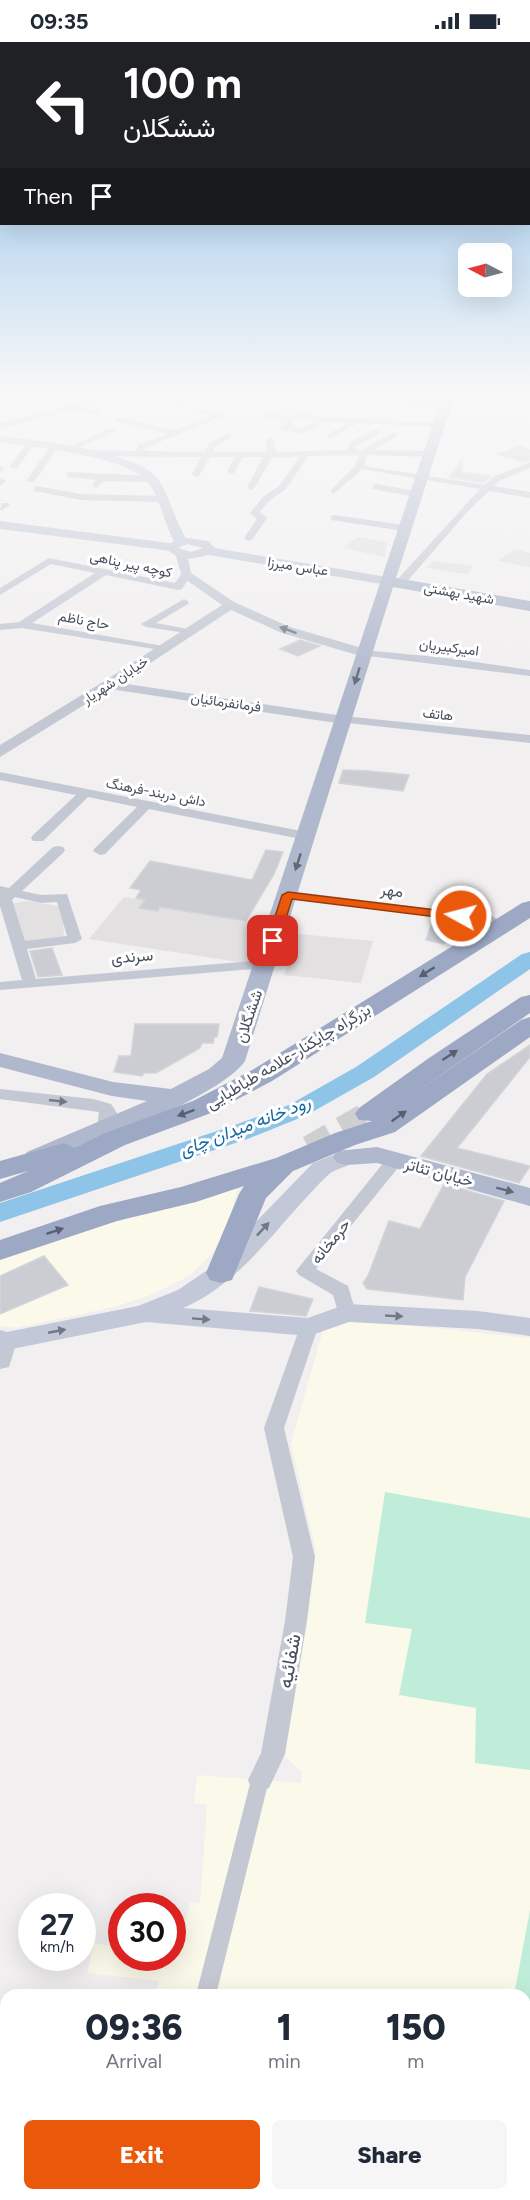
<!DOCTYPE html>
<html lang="en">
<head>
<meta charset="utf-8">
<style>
  :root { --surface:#fff; --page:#f6f6f7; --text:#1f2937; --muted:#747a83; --accent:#ea580c }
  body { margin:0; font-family:Figtree,Vazirmatn,sans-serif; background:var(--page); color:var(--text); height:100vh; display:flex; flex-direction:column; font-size:22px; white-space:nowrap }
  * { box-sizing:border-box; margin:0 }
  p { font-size:20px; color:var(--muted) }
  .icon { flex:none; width:33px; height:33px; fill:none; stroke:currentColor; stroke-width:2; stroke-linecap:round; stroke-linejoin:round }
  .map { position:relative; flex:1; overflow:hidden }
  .side { position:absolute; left:0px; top:1947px; width:531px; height:212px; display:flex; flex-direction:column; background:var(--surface); border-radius:18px 18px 0 0; box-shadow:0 6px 24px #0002 }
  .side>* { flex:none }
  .top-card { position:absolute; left:0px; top:0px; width:531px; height:183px; box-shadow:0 6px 24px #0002; background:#202124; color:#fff; overflow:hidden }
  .needle { width:39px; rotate:276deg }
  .tools { position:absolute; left:458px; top:201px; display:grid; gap:12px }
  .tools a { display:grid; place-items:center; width:54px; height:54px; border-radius:9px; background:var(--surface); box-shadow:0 6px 24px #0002; font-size:30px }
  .speed { position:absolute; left:18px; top:1851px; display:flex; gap:12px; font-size:30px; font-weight:700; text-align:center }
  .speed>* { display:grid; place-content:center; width:78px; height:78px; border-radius:50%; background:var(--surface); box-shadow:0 6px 24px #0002; line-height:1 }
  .speed small { font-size:15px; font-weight:400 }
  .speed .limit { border:9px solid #d22; background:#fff; color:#111 }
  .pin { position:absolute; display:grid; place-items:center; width:51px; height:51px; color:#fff; margin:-26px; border-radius:12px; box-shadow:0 3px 9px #0006 }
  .me { position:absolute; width:66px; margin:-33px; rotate:277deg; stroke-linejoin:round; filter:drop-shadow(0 0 4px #0008) }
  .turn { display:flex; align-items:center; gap:21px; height:126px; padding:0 24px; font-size:27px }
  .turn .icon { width:78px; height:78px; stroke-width:2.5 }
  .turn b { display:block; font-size:42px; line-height:51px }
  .then { display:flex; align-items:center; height:57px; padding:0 24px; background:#0003; gap:12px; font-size:22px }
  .eta { display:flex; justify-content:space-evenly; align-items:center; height:102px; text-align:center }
  .eta b { font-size:36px; font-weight:800; line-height:42px }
  .primary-button { display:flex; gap:12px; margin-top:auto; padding:12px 24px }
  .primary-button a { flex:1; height:69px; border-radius:9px; background:var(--accent); color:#fff; font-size:24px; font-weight:800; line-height:69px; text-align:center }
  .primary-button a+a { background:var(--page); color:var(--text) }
  .status { display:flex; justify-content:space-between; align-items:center; height:42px; padding:0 30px; background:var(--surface); direction:ltr }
  .status svg { height:16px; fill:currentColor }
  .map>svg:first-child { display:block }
  .commercial { fill:#fbf9e9 }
  .education { fill:#e2e0e0 }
  .green { fill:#bfedda }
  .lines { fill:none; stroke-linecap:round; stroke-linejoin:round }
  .river { fill:#8dc4e8; fill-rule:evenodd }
  .building { fill:#cccdd3; stroke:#d3d4da; stroke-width:1.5 }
  .trunk-tunnel { stroke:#cfcfd1; stroke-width:25; stroke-dasharray:25 13; stroke-linecap:butt }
  .pedestrian { fill:#c3c8d3; fill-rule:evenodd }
  .minor { fill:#c3c8d3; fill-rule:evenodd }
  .tertiary { fill:#c3c8d3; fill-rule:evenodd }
  .secondary { fill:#c2c8d7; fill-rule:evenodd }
  .primary { fill:#afb8cc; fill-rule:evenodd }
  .trunk { fill:#9ca8c4; fill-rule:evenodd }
  .oneway { fill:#727985 }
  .oneway2 { fill:#616877 }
  .oneway3 { fill:#586070 }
  .oneway4 { fill:#727986 }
  .route { fill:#ea580c; stroke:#983908; stroke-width:1.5 }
  .labels { text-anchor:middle; stroke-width:6; stroke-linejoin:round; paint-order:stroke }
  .far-street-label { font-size:14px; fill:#474e5b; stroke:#fff }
  .street-label { font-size:16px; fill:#474e5b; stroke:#fff }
  .water-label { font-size:18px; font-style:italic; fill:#1269a4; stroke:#fff }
  .near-street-label { font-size:20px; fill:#474e5b; stroke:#fff }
</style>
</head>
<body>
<div class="status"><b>09:35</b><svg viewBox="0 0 49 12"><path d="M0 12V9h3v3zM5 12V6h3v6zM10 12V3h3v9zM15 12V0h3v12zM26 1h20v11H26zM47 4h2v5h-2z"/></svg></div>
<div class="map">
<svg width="530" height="2158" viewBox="0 0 530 2158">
  <rect width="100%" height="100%" fill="#f1efef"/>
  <path class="commercial" d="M239 1141 227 1187 210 1214 189 1234 153 1252 114 1265 16 1286 0 1284V1216Z
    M355 1278 530 1296V2158H117L118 2152H525V1953H156L159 1939 87 1931 94 1901 121 1906 122 1916H172L173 1879 185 1882 190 1860 200 1862 207 1763 194 1761 197 1733 301 1741 302 1730 283 1713 316 1510 291 1401 323 1288Z"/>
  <path class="education" d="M358 495 387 500 385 515 343 506Z
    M514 507 530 511V525L498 519Z
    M433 519 473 524 468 532 426 526Z
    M124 855 145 858 139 866 158 869 160 865 267 882 252 922 89 897Z
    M27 859 58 864 63 874 64 895 24 900 11 862Z
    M298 892 373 899 361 941 284 933Z"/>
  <path class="green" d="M385 1450 530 1476V1728L475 1721 476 1666 399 1653 412 1587 365 1581Z
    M530 1868V1974L525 1973V1953H514Z"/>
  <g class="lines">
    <path class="river" d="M530 910V927L374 1035 307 1073 250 1096 0 1180V1161L232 1084 289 1063 356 1025 522 912Z"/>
  </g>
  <path class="building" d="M520 404 530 408V418L524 420 497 412Z
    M462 418V430L489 434 488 437 484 441 449 435Z
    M300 598 320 604 298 614 280 607Z
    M343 728 368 729 409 733 403 749 339 741Z
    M266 808 283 810 274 832 246 879 160 865 158 869 139 866 145 858 136 856 141 848 130 846 150 819 252 838Z
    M433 878 474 884 444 902 426 898Z
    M52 906 62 933 38 935 30 909Z
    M135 982H219L217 995H214L213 1001H202L200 1006 156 1031H144L142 1034 114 1030 119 1014H131Z
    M530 1003V1015L457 1106 530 1124 519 1141 421 1114 487 1032Z
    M444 1142 504 1159 465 1235 463 1258 367 1247 363 1241 368 1234 389 1179 420 1187Z
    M44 1214 68 1243 0 1272V1234Z
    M259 1245 313 1257 306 1274 250 1269Z"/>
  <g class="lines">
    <path class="trunk-tunnel" d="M309 1106 368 1072"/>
    <path class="pedestrian" d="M139 352H147L223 374 218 375Z
      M260 1730 266 1732 269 1738 216 1953H196L251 1738 254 1732Z
      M151 2152H173L172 2158H150Z"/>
    <path class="minor" d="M310 352 446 360 450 362 446 364 336 358Z
      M72 363 99 369 100 371 96 373 69 367 68 365Z
      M271 371 291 374 299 371 324 375 439 381 443 383 439 385 359 381 331 396H328V392L348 381 326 380 303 392 281 388 280 386 283 383 280 381 284 378 264 377V373ZM300 376 316 378 302 387 293 385 295 383 291 380Z
      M217 372 224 374 145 406V409L204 410 209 401 228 392H231V396L215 405 213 410H267L266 398 270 395 274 398 276 410 348 408 349 401 373 388H379V392L356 404V408H362L394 390 398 392 397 394 374 408 429 409 433 412 429 415 367 413 364 424 485 443 493 435 530 420V426L499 439 494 444 530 450V456L489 449 468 469 404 543H396V539L480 447 362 427 334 452 330 449 355 424 359 413 308 414 286 447 269 459 260 470 267 476 252 498 249 499 244 496 257 477 250 471 263 455 280 443 299 415 272 416 255 445 251 448 247 445 263 415H243L234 431 231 432 227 429 235 415H210L199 434 196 435 192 432 201 415 84 414 80 411 84 408 136 409 138 403 168 392 115 379V375L176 388Z
      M111 386 118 388 71 409 64 407Z
      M28 400 35 402 17 426H11L10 424Z
      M51 403 58 405 34 440H28L27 438Z
      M0 424 5 426 0 430Z
      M70 430 153 434 157 437 153 440 104 439 96 446 92 443 96 438 67 435V431Z
      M0 436 6 439 0 444Z
      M376 442 416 449 420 452 416 455 373 447V443Z
      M37 444 81 452 161 454 166 457 161 460 81 458 34 449V445Z
      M2 461H8L10 463 0 469Z
      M334 473 404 483 409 486 404 489 331 478V474Z
      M49 516 175 541 182 531H190L191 533 182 547 178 548 106 533 32 581 163 604 167 605V609L22 586 0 588V582L19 580 95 531 51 522 0 553V546Z
      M184 557 189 560 188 562 156 581 193 588V592L146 585 141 582Z
      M364 608 447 616 530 628V634L360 613V609Z
      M343 674 530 693V701L339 680 337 678Z
      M0 730 306 790 313 794 306 798 149 767 105 812 100 813 93 809 95 806 137 765 88 755 43 799H33L31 796 33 793 76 753 0 738Z
      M58 804 63 805 65 808 63 811 22 849 41 853 67 852 82 897 75 901 27 907 36 937 266 918 273 922 266 926 0 948V940L22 938 0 864V844L9 846 53 805ZM15 855 41 861 57 860 67 894 25 899 12 858Z
      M288 849 492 874 499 878 492 882 283 856 281 853 283 850Z
      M0 1047 93 1057 111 1062 117 1071 111 1091H99L97 1087 99 1070 0 1057Z
      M395 1113 401 1114 403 1118 401 1122 316 1227 348 1244 356 1271 354 1276 347 1278 340 1276 333 1253 299 1233 296 1229 389 1114Z
      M309 1278 316 1280 318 1285 284 1386 315 1515 307 1579 285 1712 269 1746 260 1749 251 1746 248 1738 261 1711 285 1579 293 1515 264 1386 300 1285 302 1280Z
      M7 1292 14 1294 17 1299 9 1325 0 1327V1295Z"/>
    <path class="tertiary" d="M187 496 208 499 216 507 205 514 188 517 191 531 234 560 290 585 369 608 370 611 364 615 282 591 231 568 120 641 343 674 348 675 350 678 348 681 343 682 110 647 0 715V703L103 640 222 563 182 535 176 514 166 507 172 500ZM187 502 203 506 191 510 178 506Z"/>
    <path class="secondary" d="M115 352H132L0 387V381Z
      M0 394C35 398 138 409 158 437 171 456 175 480 188 500L186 503H177V508L172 509 0 487V479L176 502C164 484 160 454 147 439 125 414 34 405 0 400Z
      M208 505 387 535 394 539 387 543 203 512 201 509 203 506Z
      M346 1108 354 1110 358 1115C351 1126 336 1125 327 1134 281 1178 243 1241 183 1266L308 1276 347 1262 478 1269 530 1276V1294L478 1287 349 1280 309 1294 146 1280 7 1308 0 1306V1288L7 1290 138 1264 178 1248 212 1225 313 1121Z"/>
    <path class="primary" d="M443 352H455L396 536 530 559V569L393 545 245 1019C220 1055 90 1103 45 1122L36 1124 27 1122 23 1116 27 1110 147 1059 112 1054 0 1025V1011L113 1040 171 1047 209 1027 222 1016Z
      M377 1105 530 1146V1164L377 1121 346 1123 337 1121 333 1115 337 1109Z"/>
    <path class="trunk" d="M530 859V876L272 1039 211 1071 125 1103 31 1150 0 1160V1141L28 1129 0 1137V1119L64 1101 75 1106 105 1091 193 1059 254 1027 522 861Z
      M530 953V971L402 1060 521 978 530 975V995L395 1090 355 1103 293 1129 266 1156 232 1238 221 1241 210 1238 206 1231 239 1152 244 1144 196 1160 117 1179 0 1218V1198L100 1164 181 1145 276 1116 335 1091 372 1079 359 1078 355 1072 359 1066 429 1016 521 955Z"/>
  </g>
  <defs><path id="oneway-solid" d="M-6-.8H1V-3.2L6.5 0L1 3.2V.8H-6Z" transform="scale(1.5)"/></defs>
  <g class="oneway">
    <use href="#oneway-solid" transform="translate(288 588) rotate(-160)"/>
    <use href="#oneway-solid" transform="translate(58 1059) rotate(6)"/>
  </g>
  <g class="oneway2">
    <use href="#oneway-solid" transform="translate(357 634) rotate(107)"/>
    <use href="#oneway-solid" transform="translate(298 820) rotate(108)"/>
    <use href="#oneway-solid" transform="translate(505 1148) rotate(15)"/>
  </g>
  <g class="oneway3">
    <use href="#oneway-solid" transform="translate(427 930) rotate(148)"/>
    <use href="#oneway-solid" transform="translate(450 1013) rotate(-33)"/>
    <use href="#oneway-solid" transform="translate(186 1071) rotate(160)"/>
    <use href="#oneway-solid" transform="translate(399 1074) rotate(-35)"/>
    <use href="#oneway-solid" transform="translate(55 1189) rotate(-18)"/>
  </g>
  <g class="oneway4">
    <use href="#oneway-solid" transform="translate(263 1187) rotate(-47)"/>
    <use href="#oneway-solid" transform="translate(394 1274) rotate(3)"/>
    <use href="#oneway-solid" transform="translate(201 1277) rotate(4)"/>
    <use href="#oneway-solid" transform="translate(57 1289) rotate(-11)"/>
  </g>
  <linearGradient id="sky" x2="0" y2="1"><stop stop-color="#83bae8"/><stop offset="0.54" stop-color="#f9f8f8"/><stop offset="1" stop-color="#f9f8f8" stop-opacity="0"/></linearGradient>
  <rect width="530" height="654" fill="url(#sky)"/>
  <path class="route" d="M288 850 461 871 467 874 461 878 292 857 279 899 277 901H269L267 899 282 853Z"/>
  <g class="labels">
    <g class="far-street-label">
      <text transform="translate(131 522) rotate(12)" y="5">کوچه پیر پناهی</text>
      <text transform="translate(298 524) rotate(9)" y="5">عباس میرزا</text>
      <text transform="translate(459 551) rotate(10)" y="5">شهید بهشتى</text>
      <text transform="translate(84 578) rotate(10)" y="5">حاج ناظم</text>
      <text transform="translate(449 605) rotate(7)" y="5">امیرکبیریان</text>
      <text transform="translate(115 638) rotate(-33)" y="5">خیابان شهریار</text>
      <text transform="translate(226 660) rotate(8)" y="5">فرمانفرمائیان</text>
      <text transform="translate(438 672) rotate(6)" y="5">هاتف</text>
      <text transform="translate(156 750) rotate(11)" y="5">داش دربند-فرهنگ</text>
    </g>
    <g class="street-label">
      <text transform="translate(392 848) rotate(7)" y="6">مهر</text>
      <text transform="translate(132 914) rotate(-5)" y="6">سرندی</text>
      <text transform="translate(248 974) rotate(-71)" y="6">ششگلان</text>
      <text transform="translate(288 1014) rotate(-31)" y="6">بزرگراه چایکنار-علامه طباطبایی</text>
      <text transform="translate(439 1130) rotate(15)" y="6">خیابان تئاتر</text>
      <text transform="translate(330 1199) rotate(-51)" y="6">حرمخانه</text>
    </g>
    <g class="water-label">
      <text transform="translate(245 1084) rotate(-21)" y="6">رود خانه میدان چای</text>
    </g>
    <g class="near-street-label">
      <text transform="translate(289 1619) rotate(-80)" y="7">شفائیه</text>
    </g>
  </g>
</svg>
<div class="tools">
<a><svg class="needle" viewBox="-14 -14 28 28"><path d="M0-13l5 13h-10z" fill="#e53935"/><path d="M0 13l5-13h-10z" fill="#747a83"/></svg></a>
</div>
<div class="speed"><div>27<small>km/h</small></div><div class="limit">30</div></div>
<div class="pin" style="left:273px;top:899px;background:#d93025"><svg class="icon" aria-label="arrive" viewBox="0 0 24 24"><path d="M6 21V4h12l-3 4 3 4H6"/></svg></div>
<svg class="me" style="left:461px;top:874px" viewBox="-20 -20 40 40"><circle r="17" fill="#ea580c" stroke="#fff" stroke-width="3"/><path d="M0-11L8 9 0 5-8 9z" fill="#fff"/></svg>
<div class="top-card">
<div class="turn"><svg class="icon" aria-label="left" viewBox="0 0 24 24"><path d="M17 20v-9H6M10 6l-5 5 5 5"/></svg><div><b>100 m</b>ششگلان</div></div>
<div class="then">Then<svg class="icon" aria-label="arrive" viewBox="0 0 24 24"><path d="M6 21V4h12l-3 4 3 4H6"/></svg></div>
</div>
<section class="side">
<div class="eta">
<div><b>09:36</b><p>Arrival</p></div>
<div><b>1</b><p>min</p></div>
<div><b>150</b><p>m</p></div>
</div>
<div class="primary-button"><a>Exit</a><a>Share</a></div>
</section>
</div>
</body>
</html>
